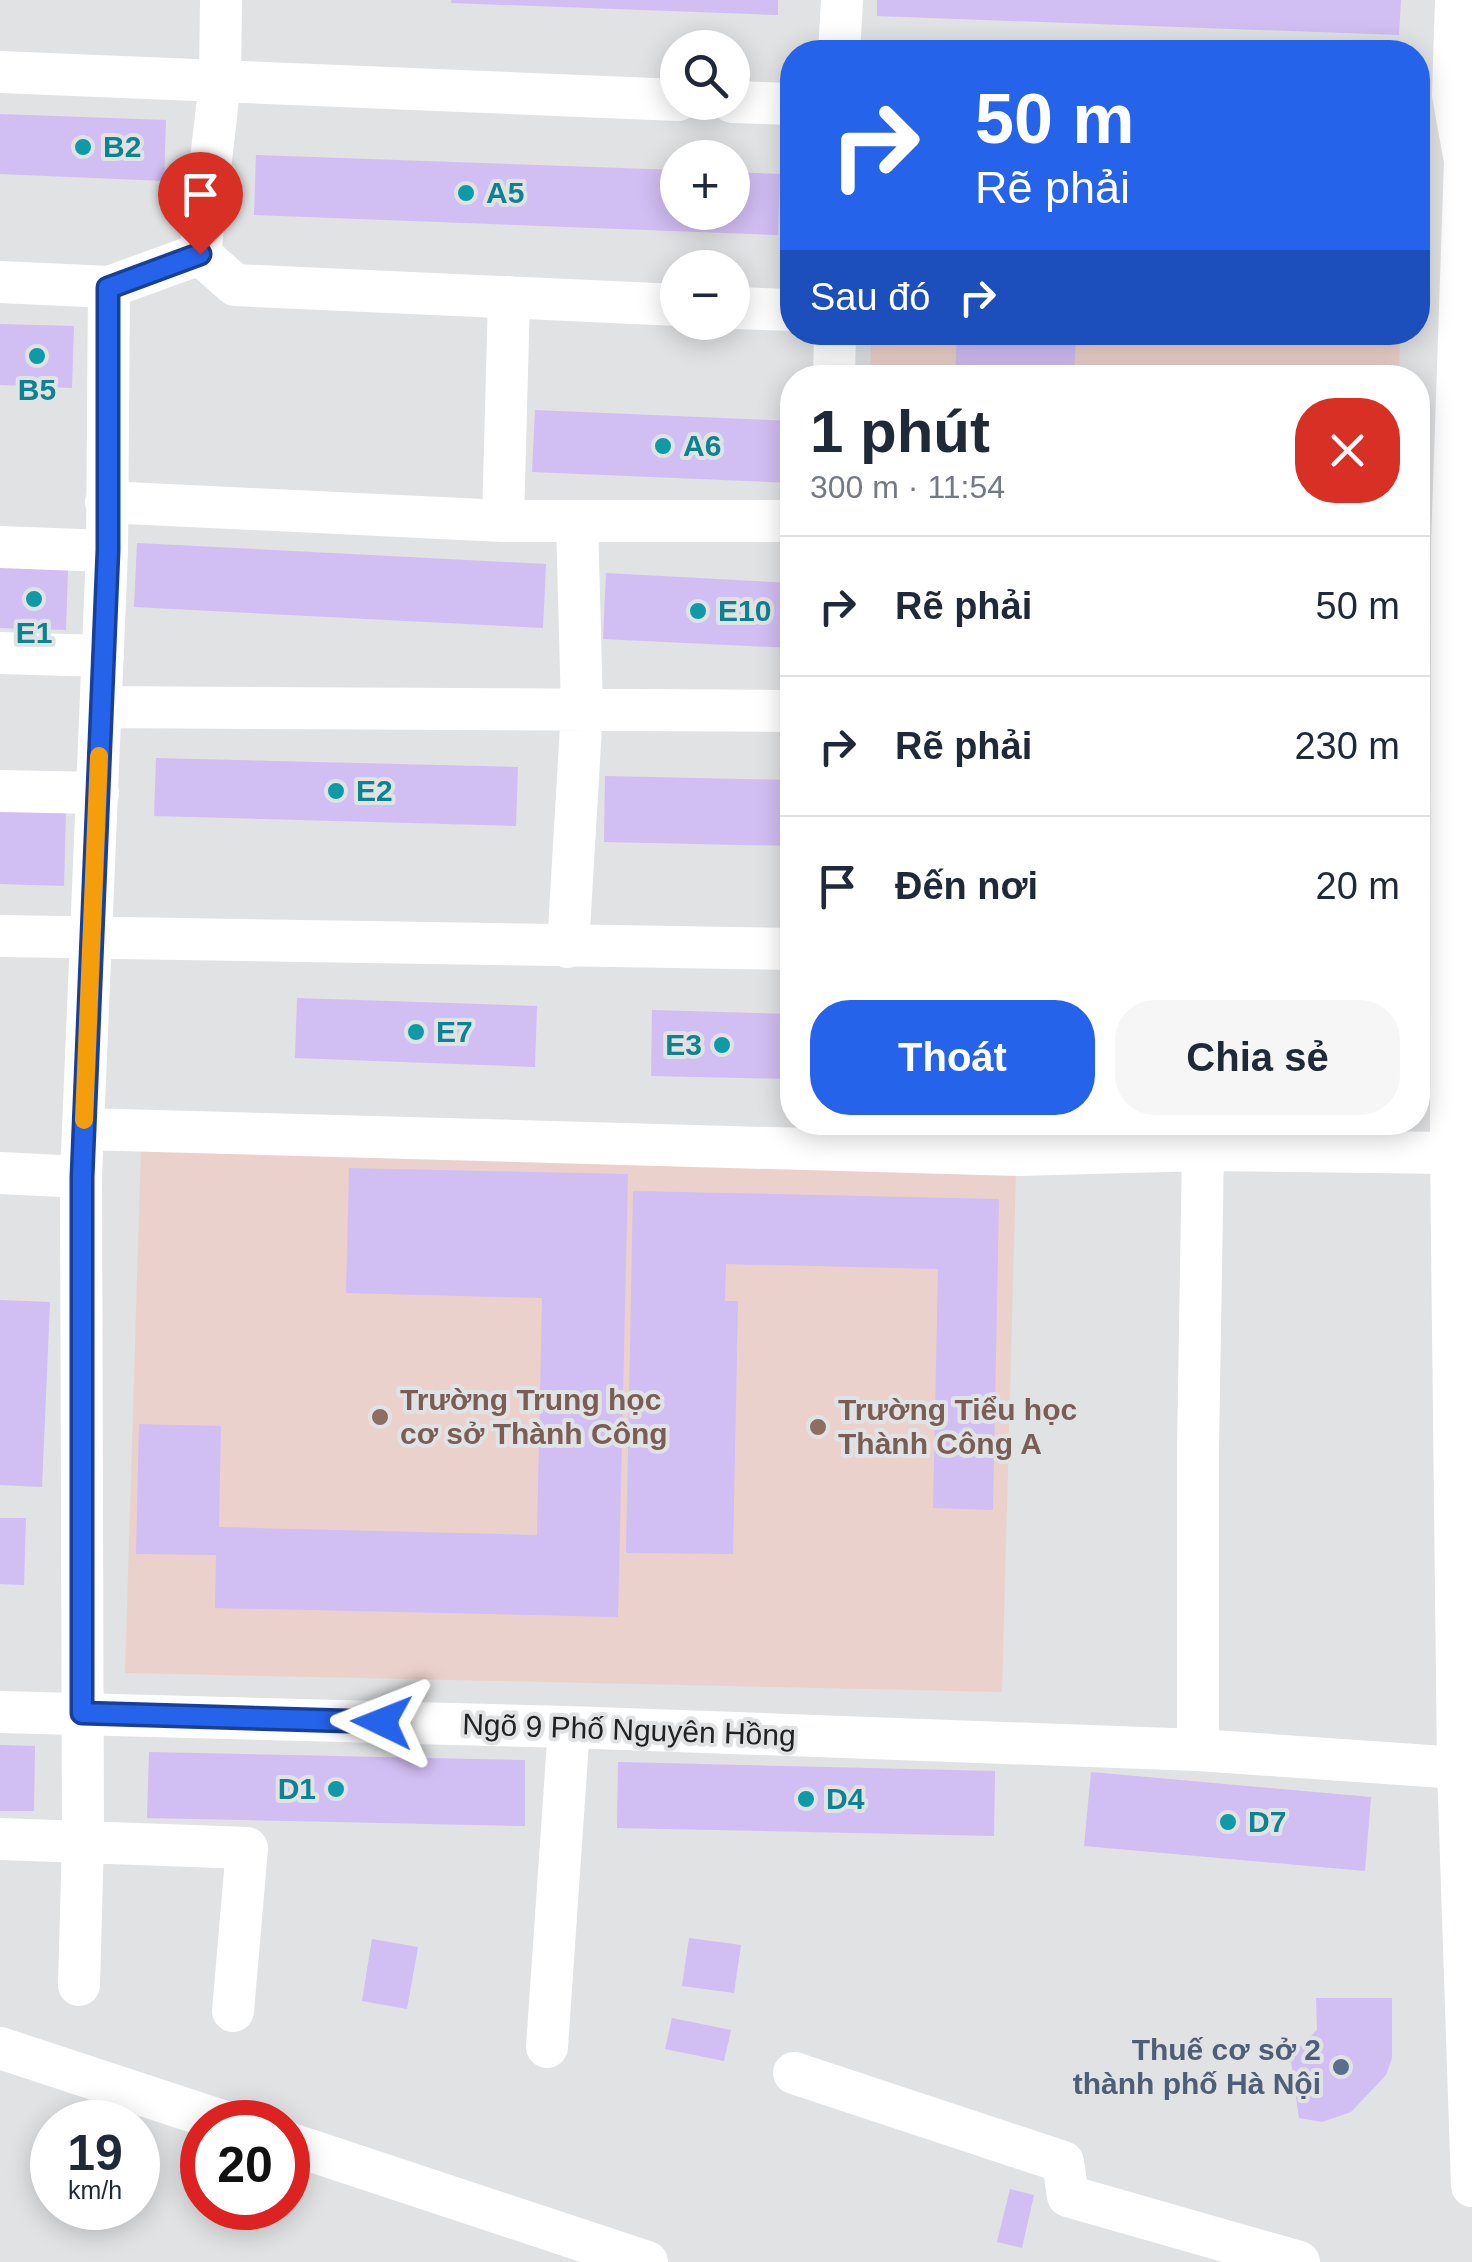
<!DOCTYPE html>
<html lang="vi">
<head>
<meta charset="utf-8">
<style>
  :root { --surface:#fff; --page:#f6f6f7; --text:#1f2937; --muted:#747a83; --line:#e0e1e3; --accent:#2563eb }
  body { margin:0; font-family:Arial,sans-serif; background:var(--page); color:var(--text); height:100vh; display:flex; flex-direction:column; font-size:38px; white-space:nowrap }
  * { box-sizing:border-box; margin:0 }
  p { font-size:32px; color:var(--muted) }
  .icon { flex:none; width:55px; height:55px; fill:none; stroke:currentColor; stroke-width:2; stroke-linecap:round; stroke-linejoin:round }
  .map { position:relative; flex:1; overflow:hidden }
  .side { position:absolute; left:780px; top:365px; width:650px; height:770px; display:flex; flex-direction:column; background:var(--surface); border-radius:40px; box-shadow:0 5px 25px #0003 }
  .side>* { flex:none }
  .guide { position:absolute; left:780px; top:40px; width:650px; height:305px; border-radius:40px; box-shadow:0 5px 25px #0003; background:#2563eb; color:#fff; overflow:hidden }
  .controls { position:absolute; left:660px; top:30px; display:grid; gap:20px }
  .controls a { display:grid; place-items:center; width:90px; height:90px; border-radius:50%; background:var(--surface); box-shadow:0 5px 25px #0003; font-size:50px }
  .speed { position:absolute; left:30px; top:2100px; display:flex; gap:20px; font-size:50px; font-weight:700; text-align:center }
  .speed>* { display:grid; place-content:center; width:130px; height:130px; border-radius:50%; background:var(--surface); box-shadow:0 5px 25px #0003; line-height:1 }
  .speed small { font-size:25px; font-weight:400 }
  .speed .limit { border:15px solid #d22; background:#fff; color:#111 }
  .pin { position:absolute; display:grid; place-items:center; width:85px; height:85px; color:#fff; margin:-102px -42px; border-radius:50% 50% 50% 0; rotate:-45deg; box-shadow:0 0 10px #0007 }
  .pin .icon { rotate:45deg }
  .me { position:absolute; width:110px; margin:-55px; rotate:272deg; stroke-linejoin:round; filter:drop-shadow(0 0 8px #0008) }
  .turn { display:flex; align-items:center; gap:35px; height:210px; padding:0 30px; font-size:45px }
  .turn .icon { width:130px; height:130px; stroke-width:2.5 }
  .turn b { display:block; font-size:70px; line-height:85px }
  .then { display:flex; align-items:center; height:95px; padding:0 30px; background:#0003; gap:20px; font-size:38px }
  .round { display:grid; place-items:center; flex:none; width:105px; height:105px; border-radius:40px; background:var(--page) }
  .summary { display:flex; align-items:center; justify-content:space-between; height:170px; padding:0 30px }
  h1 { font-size:60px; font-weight:700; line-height:75px }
  .primary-button { display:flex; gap:20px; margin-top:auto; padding:20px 30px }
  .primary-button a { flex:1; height:115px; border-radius:40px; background:var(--accent); color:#fff; font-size:40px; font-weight:700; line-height:115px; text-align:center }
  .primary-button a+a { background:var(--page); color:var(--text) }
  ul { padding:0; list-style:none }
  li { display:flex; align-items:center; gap:30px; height:140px; padding:0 30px; border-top:2px solid var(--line) }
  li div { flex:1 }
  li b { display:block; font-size:38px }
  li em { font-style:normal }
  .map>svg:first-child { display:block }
  .education { fill:#ebd1cb }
  .building { fill:#d1bef3 }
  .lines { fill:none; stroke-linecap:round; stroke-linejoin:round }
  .minor { stroke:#fff; stroke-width:42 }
  .route-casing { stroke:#184099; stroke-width:25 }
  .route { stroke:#2563eb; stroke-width:18 }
  .slow { stroke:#f59e0b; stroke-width:18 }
  .culture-dot { fill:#0f9aa8; stroke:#e0e2e4; stroke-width:4 }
  .education-dot { fill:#8d6e63; stroke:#e0e2e4; stroke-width:4 }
  .service-dot { fill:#5c6f8a; stroke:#e0e2e4; stroke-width:4 }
  .labels { text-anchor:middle; stroke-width:8; stroke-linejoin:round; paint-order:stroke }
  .culture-label { font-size:30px; font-weight:bold; fill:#0d838f; stroke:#e0e2e4; text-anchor:start }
  .education-label { font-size:30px; font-weight:bold; fill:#785e54; stroke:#e0e2e4; text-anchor:start }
  .street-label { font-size:30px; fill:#222223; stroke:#e0e2e4 }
  .service-label { font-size:30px; font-weight:bold; fill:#4e5e75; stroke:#e0e2e4; text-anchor:end }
</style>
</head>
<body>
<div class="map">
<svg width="1472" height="2262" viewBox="0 0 1472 2262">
  <rect width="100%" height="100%" fill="#e0e2e4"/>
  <path class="education" d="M871 333H1400L1399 377 870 378Z
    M141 1149 1016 1170 1002 1692 125 1673Z"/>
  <path class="building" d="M451 0H778V15L451 3Z
    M877 0H1401L1399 35 877 16Z
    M0 114 166 120 164 181 0 174Z
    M256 155 678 170V212H732V172L780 174 778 235 254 215Z
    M0 324 74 326 72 388 0 385Z
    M957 332H1076L1074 378H955Z
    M535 410 792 421V483L532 472Z
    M137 543 546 564 543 628 134 607Z
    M0 567 68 569 66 630 0 628Z
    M606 573 792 583V648L603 639Z
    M156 758 518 767 516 826 154 816Z
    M605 776 792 780V846L604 842Z
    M0 809 66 811 64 886 0 884Z
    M297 998 537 1006 535 1067 295 1058Z
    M652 1010 792 1014V1079L651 1076Z
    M349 1168 628 1174 618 1617 215 1608 216 1555 136 1554 139 1424 221 1426 219 1527 537 1535 542 1298 346 1293Z
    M633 1191 999 1199 993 1510 933 1508 938 1269 726 1264 725 1301H738L733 1554 626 1553Z
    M0 1300 50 1302 42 1487 0 1485Z
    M0 1518H26L24 1585 0 1584Z
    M0 1745 35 1746 34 1811H0Z
    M149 1752 525 1760V1826L147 1818Z
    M618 1762 995 1771 994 1836 617 1828Z
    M1091 1772 1371 1797 1365 1871 1084 1846Z
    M689 1938 741 1945 734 1993 682 1986Z
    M372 1939 418 1947 407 2009 362 2001Z
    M1316 1998H1392V2058L1386 2075 1351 2112 1322 2122 1299 2118 1289 2047 1301 2046 1317 2030Z
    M672 2018 731 2030 724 2061 665 2049Z
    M1010 2189 1034 2195 1022 2248 997 2242Z"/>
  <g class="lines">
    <path class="minor" d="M1456 0 1453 95 1465 161 1452 544 1451 1153 1458 1768 1472 2186
      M839 52 842 0
      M0 72 678 100
      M732 102 792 104
      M200 254 235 285 678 305
      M0 282 109 287
      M732 308 792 310
      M834 378 835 332
      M106 502 503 521H792
      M503 521 509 297
      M0 547 107 551
      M0 653 103 656
      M101 707 792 711
      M0 791 98 793
      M0 936 792 949
      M568 947 582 710 577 521
      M84 1129 1019 1155 1203 1150 1451 1153
      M0 1173 81 1177
      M0 1712 569 1727 1198 1750 1458 1768
      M1198 1750V1448L1203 1150
      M0 1839 247 1848 233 2011
      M79 1985 83 1840 81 1177 107 551 109 287 200 254 220 82 221 0
      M547 2047 569 1727
      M0 2048 225 2122
      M794 2073 1063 2162 1068 2196 1299 2262
      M288 2143 647 2262"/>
  </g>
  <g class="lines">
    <g class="route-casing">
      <path id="route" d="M200 254 108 288V550L82 1177V1713L382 1722"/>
    </g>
    <use href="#route" class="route"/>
    <path class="slow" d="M84 1120 99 756"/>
  </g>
  <g class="culture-dot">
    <circle cx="83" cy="147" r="10"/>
    <circle cx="466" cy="193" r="10"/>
    <circle cx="37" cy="356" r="10"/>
    <circle cx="663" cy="446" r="10"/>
    <circle cx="34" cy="599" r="10"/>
    <circle cx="698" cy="611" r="10"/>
    <circle cx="336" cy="791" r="10"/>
    <circle cx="416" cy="1032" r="10"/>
    <circle cx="722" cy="1045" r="10"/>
    <circle cx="336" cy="1789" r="10"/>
    <circle cx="806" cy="1799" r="10"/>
    <circle cx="1228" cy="1822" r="10"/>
  </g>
  <g class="education-dot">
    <circle cx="380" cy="1417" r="10"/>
    <circle cx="818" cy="1427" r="10"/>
  </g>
  <circle class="service-dot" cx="1341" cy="2067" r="10"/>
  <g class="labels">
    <g class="culture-label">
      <text x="103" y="157">B2</text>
      <text x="486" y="203">A5</text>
      <text x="37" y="400" text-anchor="middle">B5</text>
      <text x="683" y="456">A6</text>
      <text x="718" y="621">E10</text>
      <text x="34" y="643" text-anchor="middle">E1</text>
      <text x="356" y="801">E2</text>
      <text x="436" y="1042">E7</text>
      <text x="702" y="1055" text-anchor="end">E3</text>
      <text x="316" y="1799" text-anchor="end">D1</text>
      <text x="826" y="1809">D4</text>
      <text x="1248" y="1832">D7</text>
    </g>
    <g class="education-label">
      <text x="400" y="1410">Trường Trung học<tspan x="400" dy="34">cơ sở Thành Công</tspan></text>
      <text x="838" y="1420">Trường Tiểu học<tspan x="838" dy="34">Thành Công A</tspan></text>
    </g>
    <g class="street-label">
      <text transform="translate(629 1730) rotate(2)" y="10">Ngõ 9 Phố Nguyên Hồng</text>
    </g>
    <g class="service-label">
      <text x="1321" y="2060">Thuế cơ sở 2<tspan x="1321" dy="34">thành phố Hà Nội</tspan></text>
    </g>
  </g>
</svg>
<div class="controls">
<a><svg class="icon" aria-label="search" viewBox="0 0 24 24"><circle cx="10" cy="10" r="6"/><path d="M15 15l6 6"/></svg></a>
<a>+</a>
<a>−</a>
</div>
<div class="speed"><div>19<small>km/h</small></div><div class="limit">20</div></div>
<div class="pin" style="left:200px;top:254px;background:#d93025"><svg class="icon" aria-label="arrive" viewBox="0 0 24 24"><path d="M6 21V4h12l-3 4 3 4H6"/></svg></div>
<svg class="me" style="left:382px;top:1722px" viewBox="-20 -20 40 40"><path d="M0-17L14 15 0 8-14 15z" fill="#2563eb" stroke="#fff" stroke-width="4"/></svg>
<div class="guide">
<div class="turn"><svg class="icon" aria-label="right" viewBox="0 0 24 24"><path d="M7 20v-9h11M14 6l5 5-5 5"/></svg><div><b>50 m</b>Rẽ phải</div></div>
<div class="then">Sau đó<svg class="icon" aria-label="right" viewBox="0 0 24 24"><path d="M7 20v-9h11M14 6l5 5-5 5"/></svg></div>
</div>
<section class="side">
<div class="summary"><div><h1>1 phút</h1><p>300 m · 11:54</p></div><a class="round" style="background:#d93025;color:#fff"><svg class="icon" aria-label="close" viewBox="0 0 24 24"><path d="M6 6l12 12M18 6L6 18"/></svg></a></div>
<ul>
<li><svg class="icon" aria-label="right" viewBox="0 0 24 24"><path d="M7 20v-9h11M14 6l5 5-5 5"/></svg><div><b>Rẽ phải</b></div><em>50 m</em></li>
<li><svg class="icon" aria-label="right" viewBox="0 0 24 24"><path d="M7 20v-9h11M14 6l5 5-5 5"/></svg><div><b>Rẽ phải</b></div><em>230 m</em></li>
<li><svg class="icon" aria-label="arrive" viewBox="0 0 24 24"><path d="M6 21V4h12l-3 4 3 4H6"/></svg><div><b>Đến nơi</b></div><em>20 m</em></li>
</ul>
<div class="primary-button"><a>Thoát</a><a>Chia sẻ</a></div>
</section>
</div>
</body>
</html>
